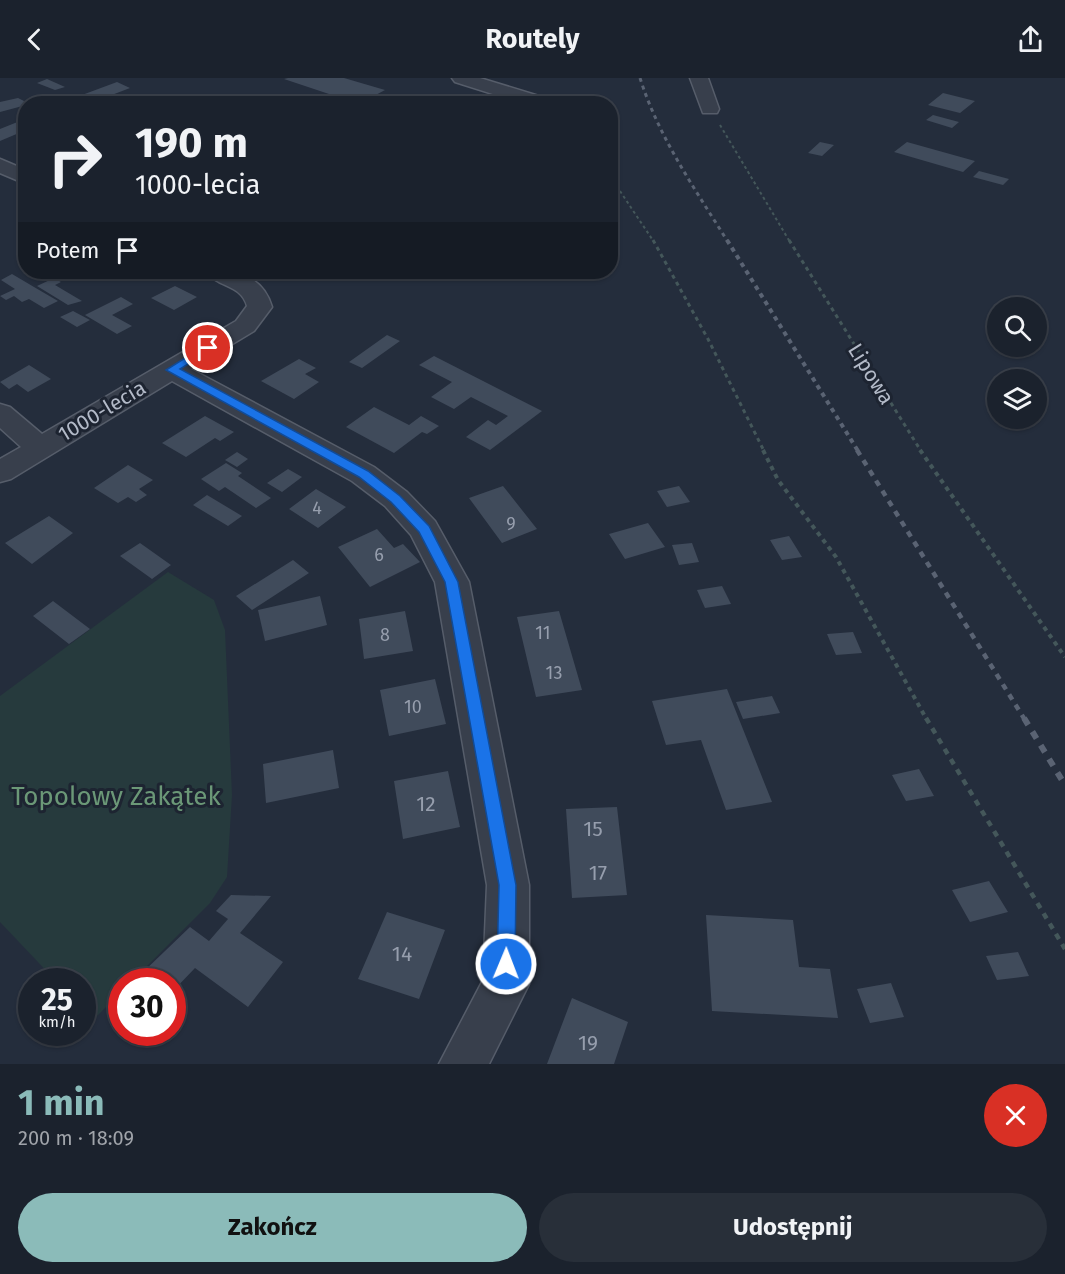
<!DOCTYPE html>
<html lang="pl">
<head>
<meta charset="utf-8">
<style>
  :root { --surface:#1b222d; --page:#282f39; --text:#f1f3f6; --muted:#a0a4aa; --line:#393f49; --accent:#8bbbb9 }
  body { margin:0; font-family:"Fira Sans",sans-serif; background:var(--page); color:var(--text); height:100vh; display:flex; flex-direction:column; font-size:22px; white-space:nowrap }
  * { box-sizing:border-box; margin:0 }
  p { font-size:20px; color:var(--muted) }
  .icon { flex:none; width:33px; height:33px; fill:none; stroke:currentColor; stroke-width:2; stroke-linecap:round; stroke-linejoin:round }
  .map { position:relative; height:986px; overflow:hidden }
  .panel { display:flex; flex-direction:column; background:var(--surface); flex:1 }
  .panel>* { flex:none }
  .banner { position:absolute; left:18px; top:18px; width:600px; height:183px; border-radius:24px; box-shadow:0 2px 4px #0004,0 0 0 2px var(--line); background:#1b222d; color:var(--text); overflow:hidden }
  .tools { position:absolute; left:987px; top:219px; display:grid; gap:12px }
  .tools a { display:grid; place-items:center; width:60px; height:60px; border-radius:50%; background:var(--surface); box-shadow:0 2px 4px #0004,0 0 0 2px var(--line); font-size:30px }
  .speed { position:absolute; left:18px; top:890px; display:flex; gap:12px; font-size:30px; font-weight:700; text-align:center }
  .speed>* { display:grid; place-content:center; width:78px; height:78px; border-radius:50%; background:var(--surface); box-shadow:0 2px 4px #0004,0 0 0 2px var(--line); line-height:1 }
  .speed small { font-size:15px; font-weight:400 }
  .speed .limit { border:9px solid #d22; background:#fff; color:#111 }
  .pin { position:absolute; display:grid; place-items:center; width:51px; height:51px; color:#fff; margin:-26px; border:3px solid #fff; border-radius:50%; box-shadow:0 2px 6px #0007 }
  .me { position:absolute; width:66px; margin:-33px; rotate:1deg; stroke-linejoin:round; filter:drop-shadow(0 0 4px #0008) }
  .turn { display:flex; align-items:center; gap:21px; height:126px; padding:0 18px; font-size:27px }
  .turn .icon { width:78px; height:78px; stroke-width:2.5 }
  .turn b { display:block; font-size:42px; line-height:51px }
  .then { display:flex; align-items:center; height:57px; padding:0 18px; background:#0003; gap:12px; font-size:22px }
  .round { display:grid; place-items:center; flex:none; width:63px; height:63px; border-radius:32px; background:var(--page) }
  .summary { display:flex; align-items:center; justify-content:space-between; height:102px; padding:0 18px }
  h1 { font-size:36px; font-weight:700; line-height:45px; color:var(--accent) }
  .cta { display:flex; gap:12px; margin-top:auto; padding:12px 18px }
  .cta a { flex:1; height:69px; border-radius:36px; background:var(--accent); color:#111; font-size:24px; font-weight:700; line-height:69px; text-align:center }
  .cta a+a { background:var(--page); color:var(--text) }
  header { display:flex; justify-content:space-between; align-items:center; height:78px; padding:0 18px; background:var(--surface); font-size:27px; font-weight:700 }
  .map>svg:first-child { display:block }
  .green { fill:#263a3d }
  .building { fill:#404b5b }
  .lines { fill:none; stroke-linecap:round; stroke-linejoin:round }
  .minor-casing { stroke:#565d6a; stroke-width:3 }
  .path-far3 { stroke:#44575a; stroke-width:2; stroke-dasharray:3 3; stroke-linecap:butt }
  .path-far2 { stroke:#44575a; stroke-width:3; stroke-dasharray:4 4; stroke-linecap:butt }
  .path-far1 { stroke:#44575a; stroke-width:4; stroke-dasharray:4.5 4.5; stroke-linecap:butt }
  .path { stroke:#44575a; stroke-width:4.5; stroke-dasharray:6 6; stroke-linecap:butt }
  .minor { fill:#383f4c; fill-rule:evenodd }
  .rail-far3 { stroke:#5a6373; stroke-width:3; stroke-dasharray:4 4; stroke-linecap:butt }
  .rail-far2 { stroke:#5a6373; stroke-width:4; stroke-dasharray:4.5 4.5; stroke-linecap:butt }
  .rail-far1 { stroke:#5a6373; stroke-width:4.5; stroke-dasharray:6 6; stroke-linecap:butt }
  .rail { stroke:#5a6373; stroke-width:6; stroke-dasharray:8 8; stroke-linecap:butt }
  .route { fill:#1a73e8; stroke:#114b97; stroke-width:1.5 }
  .labels { text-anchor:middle; stroke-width:6; stroke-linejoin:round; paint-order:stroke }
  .number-label { font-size:18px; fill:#969ead }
  .street-label { font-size:21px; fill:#b3bac8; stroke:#1d2431 }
  .near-number-label { font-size:21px; fill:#969ead }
  .near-park-label { font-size:26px; fill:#6b9877; stroke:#1d2431 }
</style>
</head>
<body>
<header><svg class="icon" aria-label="back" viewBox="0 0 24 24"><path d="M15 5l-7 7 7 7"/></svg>Routely<svg class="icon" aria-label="share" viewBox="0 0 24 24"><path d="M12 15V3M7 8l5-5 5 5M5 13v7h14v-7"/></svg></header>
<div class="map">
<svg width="1065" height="986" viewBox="0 0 1065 986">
  <rect width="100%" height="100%" fill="#242d3c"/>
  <path class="green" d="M168 494 214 522 225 552 232 717 227 799 210 825 132 903H122L121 914 93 942 83 931 82 903H56L0 844V618Z"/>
  <path class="building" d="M288 0H344L385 12 359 26 284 1Z
    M47 1 65 9 55 12 37 5Z
    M117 4 130 10 96 23 82 17Z
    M943 15 975 23 960 35 928 27Z
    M203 17 225 23 222 24 225 26H175Z
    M18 20 30 26 0 34V24Z
    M933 37 959 44 952 50 926 42Z
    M20 43 26 45V52L0 63V51Z
    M820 64 834 67 822 78 808 75Z
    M907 64 975 83 963 94 894 74Z
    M979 93 1009 101 1003 107 973 99Z
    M118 194H153L135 203Z
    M12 196 34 209 58 223 44 230 29 221 22 224 14 218 6 222 0 218 15 211 1 202Z
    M54 200 61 204 55 207 82 223 68 227 37 208Z
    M175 208 197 219 174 232 151 220Z
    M121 219 133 226 112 237 132 248 117 256 85 237Z
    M73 233 90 242 77 249 60 239Z
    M387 257 400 263 362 290 349 284Z
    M434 278 542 333 490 372 466 359 488 342 496 347 508 338 471 319 454 331 431 319 452 304 419 287Z
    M299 281 316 290 305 296 319 304 294 321 261 303Z
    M29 287 51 301 28 314 17 306 9 311 0 304Z
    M374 329 409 347 421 338 439 348 427 356 422 354 394 375 346 349Z
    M205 338 234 354 220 363 215 360 186 379 162 365Z
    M237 374 248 381 237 389 225 382Z
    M226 385 242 395 238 398 271 420 256 430 225 409 219 413 201 401Z
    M128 387 153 402 139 411 147 417 136 424 128 419 118 425 94 410Z
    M288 391 302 399 282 414 267 405Z
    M503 408 537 451 502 465 469 420Z
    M679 408 690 424 667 429 657 413Z
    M316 411 346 429 318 450 289 431Z
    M207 417 242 438 228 448 193 427Z
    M49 438 73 455 32 486 5 465Z
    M648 445 665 469 625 481 609 456Z
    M377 451 394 470 403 466 420 484 370 509 338 469Z
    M789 458 802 479 782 482 770 462Z
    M140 465 171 487 152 501 120 478Z
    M692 465 699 484 679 487 672 467Z
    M293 482 309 495 252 532 236 518Z
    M722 508 731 526 705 530 697 512Z
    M320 518 327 547 265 563 258 532Z
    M53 523 90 551 69 566 33 538Z
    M405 533 413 573 364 581 359 541Z
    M559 533 582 612 536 619 517 539Z
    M853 554 862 575 836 577 827 556Z
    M435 601 446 646 389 658 380 612Z
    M727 611 772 724 726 732 701 662 666 667 652 623Z
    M772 618 780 635 743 641 736 624Z
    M333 672 339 710 266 725 263 686Z
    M919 691 934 718 906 723 892 697Z
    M448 693 460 749 403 761 394 703Z
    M617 729 627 817 572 820 566 731Z
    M989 803 1008 834 970 844 952 812Z
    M231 817 271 818 240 855 283 884 248 929 195 890 172 914V903H147L140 897 190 849 209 863 228 841 216 833Z
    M387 834 445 852 419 921 358 901Z
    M706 837 793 842 799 889 830 891 838 940 712 933Z
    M1018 874 1029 898 997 902 986 878Z
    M891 905 904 939 870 945 857 911Z
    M572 920 628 944 614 986H547Z"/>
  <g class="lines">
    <g class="minor-casing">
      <path id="minor" d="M452 0H480L552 22 554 26H524L455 4Z
        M690 0H708L719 31 717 35H703Z
        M0 81 26 92V106L0 95Z
        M207 194C236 191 263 198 272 229L254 253 191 291 374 389 407 414 435 443 469 504 529 807V906L489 986H439L483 902 487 807 435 504 411 457 385 428 352 403 172 303 11 401 0 404V381L21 369 0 350V326L10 329 42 356 236 243 247 228C241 206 218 210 207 194Z"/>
    </g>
    <path class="path-far3" d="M720 47 790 164
      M610 98 654 164"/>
    <path class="path-far2" d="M653 162 708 261 764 373
      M789 162 921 373"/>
    <path class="path-far1" d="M763 372 778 402 836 479 927 642
      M920 372 1065 579"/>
    <path class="path" d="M926 640 1065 871"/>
    <use href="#minor" class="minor"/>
    <path class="rail-far3" d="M640 0C659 60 695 111 728 164"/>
    <path class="rail-far2" d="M727 162 858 373"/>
    <path class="rail-far1" d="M857 372 1025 642"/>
    <path class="rail" d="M1024 640 1065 707"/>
  </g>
  <path class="route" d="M204 268 214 270 180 291 368 393 400 418 429 448 458 504 516 807 515 886 513 893 506 896 499 893 497 886 499 807 445 504 419 454 391 424 359 399 166 292Z"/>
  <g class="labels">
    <g class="number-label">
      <text x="317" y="436">4</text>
      <text x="511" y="452">9</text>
      <text x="379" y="483">6</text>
      <text x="543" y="561">11</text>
      <text x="385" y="563">8</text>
      <text x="554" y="601">13</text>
      <text x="413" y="635">10</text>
    </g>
    <g class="street-label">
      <text transform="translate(871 296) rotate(58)" y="7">Lipowa</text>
      <text transform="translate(102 333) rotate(-31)" y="7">1000-lecia</text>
    </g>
    <g class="near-number-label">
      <text x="426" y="733">12</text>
      <text x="593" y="758">15</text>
      <text x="598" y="802">17</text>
      <text x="402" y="883">14</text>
      <text x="588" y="972">19</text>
    </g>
    <g class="near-park-label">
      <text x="116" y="727">Topolowy Zakątek</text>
    </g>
  </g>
</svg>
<div class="tools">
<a><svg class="icon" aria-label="search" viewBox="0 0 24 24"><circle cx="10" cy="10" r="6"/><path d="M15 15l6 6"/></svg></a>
<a><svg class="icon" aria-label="layers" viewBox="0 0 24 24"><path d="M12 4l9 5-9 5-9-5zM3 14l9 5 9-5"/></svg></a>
</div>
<div class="speed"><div>25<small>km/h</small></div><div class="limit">30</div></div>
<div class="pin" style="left:208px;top:270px;background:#d93025"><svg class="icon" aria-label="arrive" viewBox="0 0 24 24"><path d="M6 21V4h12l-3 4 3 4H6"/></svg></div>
<svg class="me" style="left:506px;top:886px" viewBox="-20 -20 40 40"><circle r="17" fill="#1a73e8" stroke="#fff" stroke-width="3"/><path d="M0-11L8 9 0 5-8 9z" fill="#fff"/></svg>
<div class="banner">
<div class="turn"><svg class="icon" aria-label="right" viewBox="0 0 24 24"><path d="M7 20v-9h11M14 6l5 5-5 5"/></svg><div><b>190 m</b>1000-lecia</div></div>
<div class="then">Potem<svg class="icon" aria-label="arrive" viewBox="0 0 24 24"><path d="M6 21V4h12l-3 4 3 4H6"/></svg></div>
</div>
</div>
<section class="panel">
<div class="summary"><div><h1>1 min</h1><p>200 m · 18:09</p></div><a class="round" style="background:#d93025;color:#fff"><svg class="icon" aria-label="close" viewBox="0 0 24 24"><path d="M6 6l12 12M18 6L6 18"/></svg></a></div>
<div class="cta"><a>Zakończ</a><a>Udostępnij</a></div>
</section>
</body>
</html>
